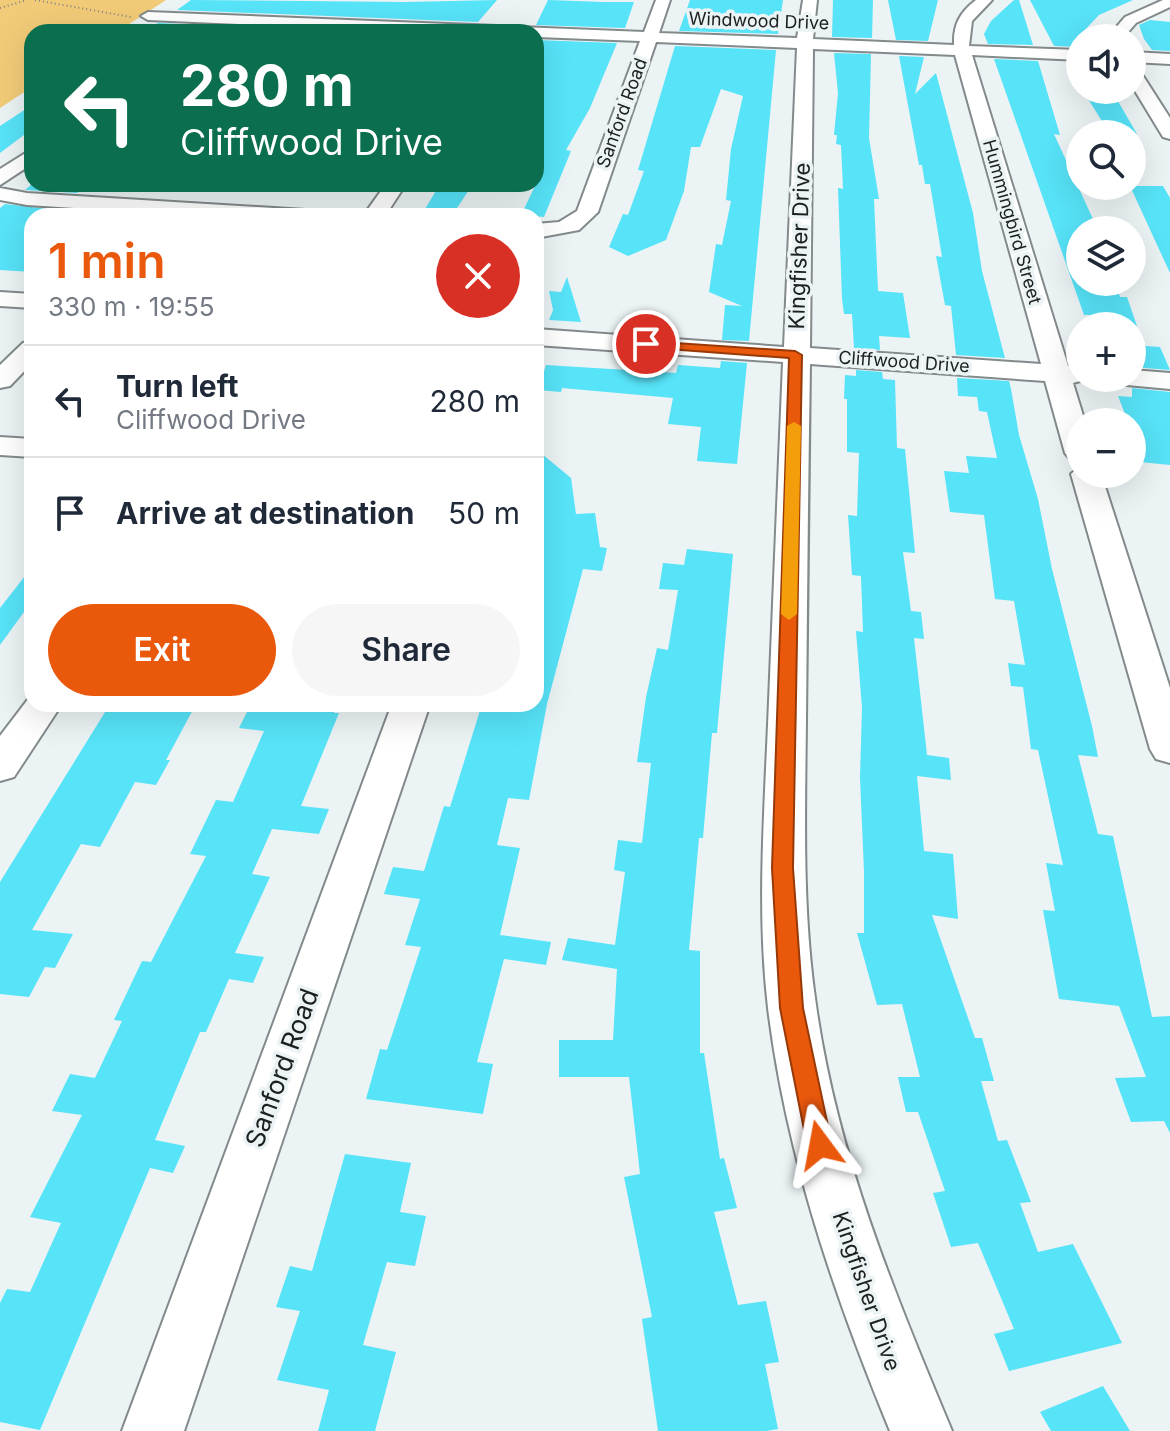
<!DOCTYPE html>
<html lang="en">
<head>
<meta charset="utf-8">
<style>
  :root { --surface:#fff; --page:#f6f6f7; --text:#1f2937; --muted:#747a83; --line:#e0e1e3; --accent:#ea580c }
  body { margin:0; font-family:Inter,sans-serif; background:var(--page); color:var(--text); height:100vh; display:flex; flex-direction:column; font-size:30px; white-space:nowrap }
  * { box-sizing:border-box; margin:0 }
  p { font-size:26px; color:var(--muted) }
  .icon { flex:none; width:44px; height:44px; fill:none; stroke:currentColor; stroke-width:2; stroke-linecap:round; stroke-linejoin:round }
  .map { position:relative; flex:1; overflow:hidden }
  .drawer { position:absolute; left:24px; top:208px; width:520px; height:504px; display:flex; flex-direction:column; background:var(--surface); border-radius:24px; box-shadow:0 8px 32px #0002 }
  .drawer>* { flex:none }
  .guide { position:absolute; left:24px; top:24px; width:520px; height:168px; border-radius:24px; box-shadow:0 8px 32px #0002; background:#0b6e4f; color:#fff; overflow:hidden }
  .tools { position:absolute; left:1066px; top:24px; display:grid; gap:16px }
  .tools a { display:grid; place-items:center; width:80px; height:80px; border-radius:50%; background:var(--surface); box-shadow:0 8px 32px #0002; font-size:40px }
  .pin { position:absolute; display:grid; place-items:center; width:68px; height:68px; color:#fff; margin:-34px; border:4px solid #fff; border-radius:50%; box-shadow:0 2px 8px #0007 }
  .me { position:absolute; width:88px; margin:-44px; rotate:347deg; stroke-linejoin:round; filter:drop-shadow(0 0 6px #0008) }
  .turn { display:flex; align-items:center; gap:28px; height:168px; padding:0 24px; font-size:36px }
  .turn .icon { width:104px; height:104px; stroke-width:2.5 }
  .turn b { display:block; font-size:56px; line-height:68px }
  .round { display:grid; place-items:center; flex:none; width:84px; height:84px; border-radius:42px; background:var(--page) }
  .overview { display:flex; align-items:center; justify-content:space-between; height:136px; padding:0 24px }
  h1 { font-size:48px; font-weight:600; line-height:60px; color:var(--accent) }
  .cta { display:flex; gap:16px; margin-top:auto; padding:16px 24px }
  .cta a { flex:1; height:92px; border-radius:48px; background:var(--accent); color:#fff; font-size:32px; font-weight:600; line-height:92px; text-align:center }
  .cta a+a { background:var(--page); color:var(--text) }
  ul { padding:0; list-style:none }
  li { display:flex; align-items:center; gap:24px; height:112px; padding:0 24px; border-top:2px solid var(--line) }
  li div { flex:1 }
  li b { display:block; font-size:30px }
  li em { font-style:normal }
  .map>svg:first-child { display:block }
  .green { fill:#f2cb78 }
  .building { fill:#57e3f8 }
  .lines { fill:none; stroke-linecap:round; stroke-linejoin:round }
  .minor-casing { stroke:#838a8b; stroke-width:4 }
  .path { stroke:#7f8586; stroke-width:2; stroke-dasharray:1 3; stroke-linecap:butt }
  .minor { fill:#fff; fill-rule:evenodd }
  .route { fill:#ea580c; stroke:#983908; stroke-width:2 }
  .slow { fill:#f59e0b }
  .labels { text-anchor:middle; stroke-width:7; stroke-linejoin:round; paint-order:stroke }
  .far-street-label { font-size:18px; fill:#1c1f1f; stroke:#ebf3f5 }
  .street-label { font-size:22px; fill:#1c1f1f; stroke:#ebf3f5 }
  .near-street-label { font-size:26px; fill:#1c1f1f; stroke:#ebf3f5 }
</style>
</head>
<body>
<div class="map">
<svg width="1170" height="1431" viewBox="0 0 1170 1431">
  <rect width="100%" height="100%" fill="#ebf3f5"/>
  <path class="green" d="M0 0H166L117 32H32V87L0 108Z"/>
  <path class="building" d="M191 0 405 2 497 0 478 22 177 10Z
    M548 0 604 2H634L625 28 536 25Z
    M690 0H783L778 34 679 31Z
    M833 0H873L872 38 832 37Z
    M888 0H938L928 41 896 40Z
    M1014 0H1019L1033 45 988 44 984 34 991 21Z
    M1030 0H1133L1099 15 1079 36 1080 47 1054 46Z
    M1150 20 1170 22V51L1152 50 1144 39 1139 25Z
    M158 23 353 32H145Z
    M536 40 617 43 590 108 566 150 571 151 544 217 521 215 536 184Z
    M675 46 776 50 749 341 722 340 725 305 742 306 709 292 716 244 722 245 731 201 726 200 731 149 743 96 721 89 700 147H691L684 191 666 240 628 256 609 247 623 214 628 215 644 171 638 170Z
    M834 53 871 54 869 138 879 199H874L878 291 903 293 910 338 879 336 880 350 854 348 852 314H844L842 299 838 188 843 189 841 145 836 144 837 135H834L838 93Z
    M899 56 924 57 915 94 936 73 973 213 982 271 1005 358 956 355 951 306 945 305 936 256 942 257 930 184H925L922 165H919Z
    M994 59 1038 61 1060 135 1054 134 1098 230H1080V282H1115L1120 297H1127L1137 326 1095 323 1093 315H1084Z
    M1085 94 1115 96 1137 134H1110Z
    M32 105V129L0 153V126Z
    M32 184H88L77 193 25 190Z
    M440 184H473L455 211 425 209Z
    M1130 186H1163L1170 198V273Z
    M5 204 57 210 50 216H32V272L0 270V208Z
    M567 277 572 293 581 322 549 320 553 310 549 291 561 292Z
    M1132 345 1160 347 1170 370 1132 367Z
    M721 361 747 363 737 464 697 461 701 427 668 424 673 398 562 388 561 392 538 390 546 365 676 373 678 365 720 368Z
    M856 370 882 372 883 379 895 380 897 448 905 449 915 553 903 552 911 611 921 612 924 639 914 638 927 755 949 758 951 780 917 776 924 851 953 854 958 919 932 915 975 1038H982L994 1081H981L998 1141 1007 1140 1031 1202 1020 1203 1038 1252 1073 1244 1122 1343 1009 1371 994 1334 1014 1329 978 1243 951 1247 933 1193 945 1191 918 1112H906L898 1077H920L902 1004 877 1005 857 933H864V872L860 777 862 708 856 631 863 632 861 576 852 575 848 515 857 516 859 453 847 452V399H844L845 375 856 376Z
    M957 378 1009 381 1011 389 1019 435 1038 499 1052 569 1092 726 1098 757 1078 755 1098 834 1113 836 1152 1017 1170 1016V1133L1164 1121 1131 1122 1115 1078 1146 1077 1119 1006 1059 999 1043 910 1055 911 1046 863 1063 865 1038 750 1031 749 1023 687 1011 686 1008 663 1025 665 1014 601 995 599 984 515 950 512 944 471 969 473 966 456 997 458 987 412 979 411 977 397 958 396Z
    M1132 388 1170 392V465L1140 462 1132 438V422H1128L1118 396 1132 397Z
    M536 449 571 478 576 514 595 513 600 547 607 548 602 571 583 569 547 704 529 800 508 798 497 845 520 848 500 935 551 942 546 965 504 959 477 1062 493 1064 483 1114 366 1099 380 1049 387 1050 421 947 405 945 420 899 384 894 393 867 424 871 444 806 450 807 482 704H536Z
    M687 549 733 554 717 733H712L703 838H699L689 950 700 951V1053H704L720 1159 724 1158 737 1208 714 1212 738 1305 766 1301 779 1362 765 1364 778 1429 766 1431H658L642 1319 652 1317 624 1177 640 1174 629 1077H559V1040H613L617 969 562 960 568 938 615 945 625 872 614 870 618 840 642 843 651 763 637 762 646 697 657 648 668 650 678 590 659 589 663 563 684 565Z
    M32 567V601L0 645V608Z
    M110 704H196L166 760H170L156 785 135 782 100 847 81 844 32 930 73 934 55 968 45 967 29 997 0 994V882Z
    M251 704H338L334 713H339L301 806 329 809 319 834 272 829 252 874 270 877 235 953 264 957 253 983 229 979 206 1032H200L155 1140 185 1146 173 1173 150 1168 40 1430 0 1422V1303L7 1289 30 1292 61 1223 30 1217 82 1115 52 1111 70 1074 95 1078 122 1021 114 1020 142 961 151 962 206 856 190 854 216 800 233 802 264 731 239 728Z
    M345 1154 411 1163 400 1212 426 1216 415 1266 387 1262 363 1345 396 1352 375 1431H318L329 1390 277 1380 300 1311 276 1307 290 1266 312 1271Z
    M1103 1386 1130 1431H1051L1040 1412Z"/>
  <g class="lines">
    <g class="minor-casing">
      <path id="minor" d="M656 0H670L659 33 797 38 803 0H817L813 39 954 45C953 25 960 12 976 0H992L972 21 969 46 1080 50V60L972 55 1068 366 1080 367V378H1091L1073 383 1085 422H1080V462L1070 459 1065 453 1045 381 810 364C808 483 807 602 806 721 805 816 802 911 816 1005 837 1155 894 1292 952 1431H890C834 1295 786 1155 768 1008 757 914 764 819 768 725 773 604 778 483 783 362L536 345V329L784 347 797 48 656 42 598 212 579 230 536 238V224L559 222 577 211 640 41 536 37V32H421L148 20 141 16 148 12 644 32ZM813 49 955 55 1041 364 810 348Z
        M1163 0H1170V7L1136 23 1123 38H1107L1125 17Z
        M1132 52 1170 54V64L1132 62Z
        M1132 67 1138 68 1170 118V139L1163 137 1132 86Z
        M32 149V164L0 185V169Z
        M386 184H406L385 216H363Z
        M0 188 27 193 306 210 317 216H201L27 205 0 200Z
        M0 292 32 294V308L0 306Z
        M32 340V363L10 386 0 388V365L23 343Z
        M1132 370 1170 373V389L1116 384 1112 378H1132Z
        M0 437 32 439V457L0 455Z
        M1080 466V474H1101L1170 688V763L1156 759 1150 749 1071 474Z
        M32 694V704H62L14 777 0 781V736Z
        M392 704H430L184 1431H122Z"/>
    </g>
    <path class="path" d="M35 0 131 17
      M0 8 27 0"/>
    <use href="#minor" class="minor"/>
  </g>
  <path class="route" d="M646 341 795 351 802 355 793 868 803 1008 832 1145 828 1153 820 1157 811 1153 807 1145 780 1008 772 868 789 358 642 347V342Z"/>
  <path class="slow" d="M794 422 801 426 797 614 789 620 781 614 787 426Z"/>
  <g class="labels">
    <g class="far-street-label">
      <text transform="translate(759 21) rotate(2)" y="6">Windwood Drive</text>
      <text transform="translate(622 113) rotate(-70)" y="6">Sanford Road</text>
      <text transform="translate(1012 222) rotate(74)" y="6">Hummingbird Street</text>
      <text transform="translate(904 362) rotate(4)" y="6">Cliffwood Drive</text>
    </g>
    <g class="street-label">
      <text transform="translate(799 246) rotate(-88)" y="8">Kingfisher Drive</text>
      <text transform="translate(867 1291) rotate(71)" y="8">Kingfisher Drive</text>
    </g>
    <g class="near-street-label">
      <text transform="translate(282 1068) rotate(-70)" y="9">Sanford Road</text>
    </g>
  </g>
</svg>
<div class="tools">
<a><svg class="icon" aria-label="sound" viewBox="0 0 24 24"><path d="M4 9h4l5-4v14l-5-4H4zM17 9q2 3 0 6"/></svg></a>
<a><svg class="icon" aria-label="search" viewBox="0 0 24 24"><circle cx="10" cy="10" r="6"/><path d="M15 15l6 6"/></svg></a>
<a><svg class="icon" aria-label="layers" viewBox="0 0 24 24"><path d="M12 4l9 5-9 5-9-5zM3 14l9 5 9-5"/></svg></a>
<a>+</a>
<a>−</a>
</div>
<div class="pin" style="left:646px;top:344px;background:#d93025"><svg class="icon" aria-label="arrive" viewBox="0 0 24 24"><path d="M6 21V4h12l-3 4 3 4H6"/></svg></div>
<svg class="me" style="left:820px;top:1145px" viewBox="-20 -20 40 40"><path d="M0-17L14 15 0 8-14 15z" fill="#ea580c" stroke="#fff" stroke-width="4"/></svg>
<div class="guide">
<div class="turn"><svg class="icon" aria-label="left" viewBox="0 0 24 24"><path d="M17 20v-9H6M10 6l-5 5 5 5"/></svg><div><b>280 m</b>Cliffwood Drive</div></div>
</div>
<section class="drawer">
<div class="overview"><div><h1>1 min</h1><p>330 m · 19:55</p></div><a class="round" style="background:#d93025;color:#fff"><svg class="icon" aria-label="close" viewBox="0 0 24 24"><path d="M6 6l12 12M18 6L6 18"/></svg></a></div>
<ul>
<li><svg class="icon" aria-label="left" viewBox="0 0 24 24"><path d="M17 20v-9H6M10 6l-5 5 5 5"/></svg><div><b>Turn left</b><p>Cliffwood Drive</p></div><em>280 m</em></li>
<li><svg class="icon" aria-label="arrive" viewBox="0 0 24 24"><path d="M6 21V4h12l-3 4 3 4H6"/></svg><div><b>Arrive at destination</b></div><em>50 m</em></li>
</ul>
<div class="cta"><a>Exit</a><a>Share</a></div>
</section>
</div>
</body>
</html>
